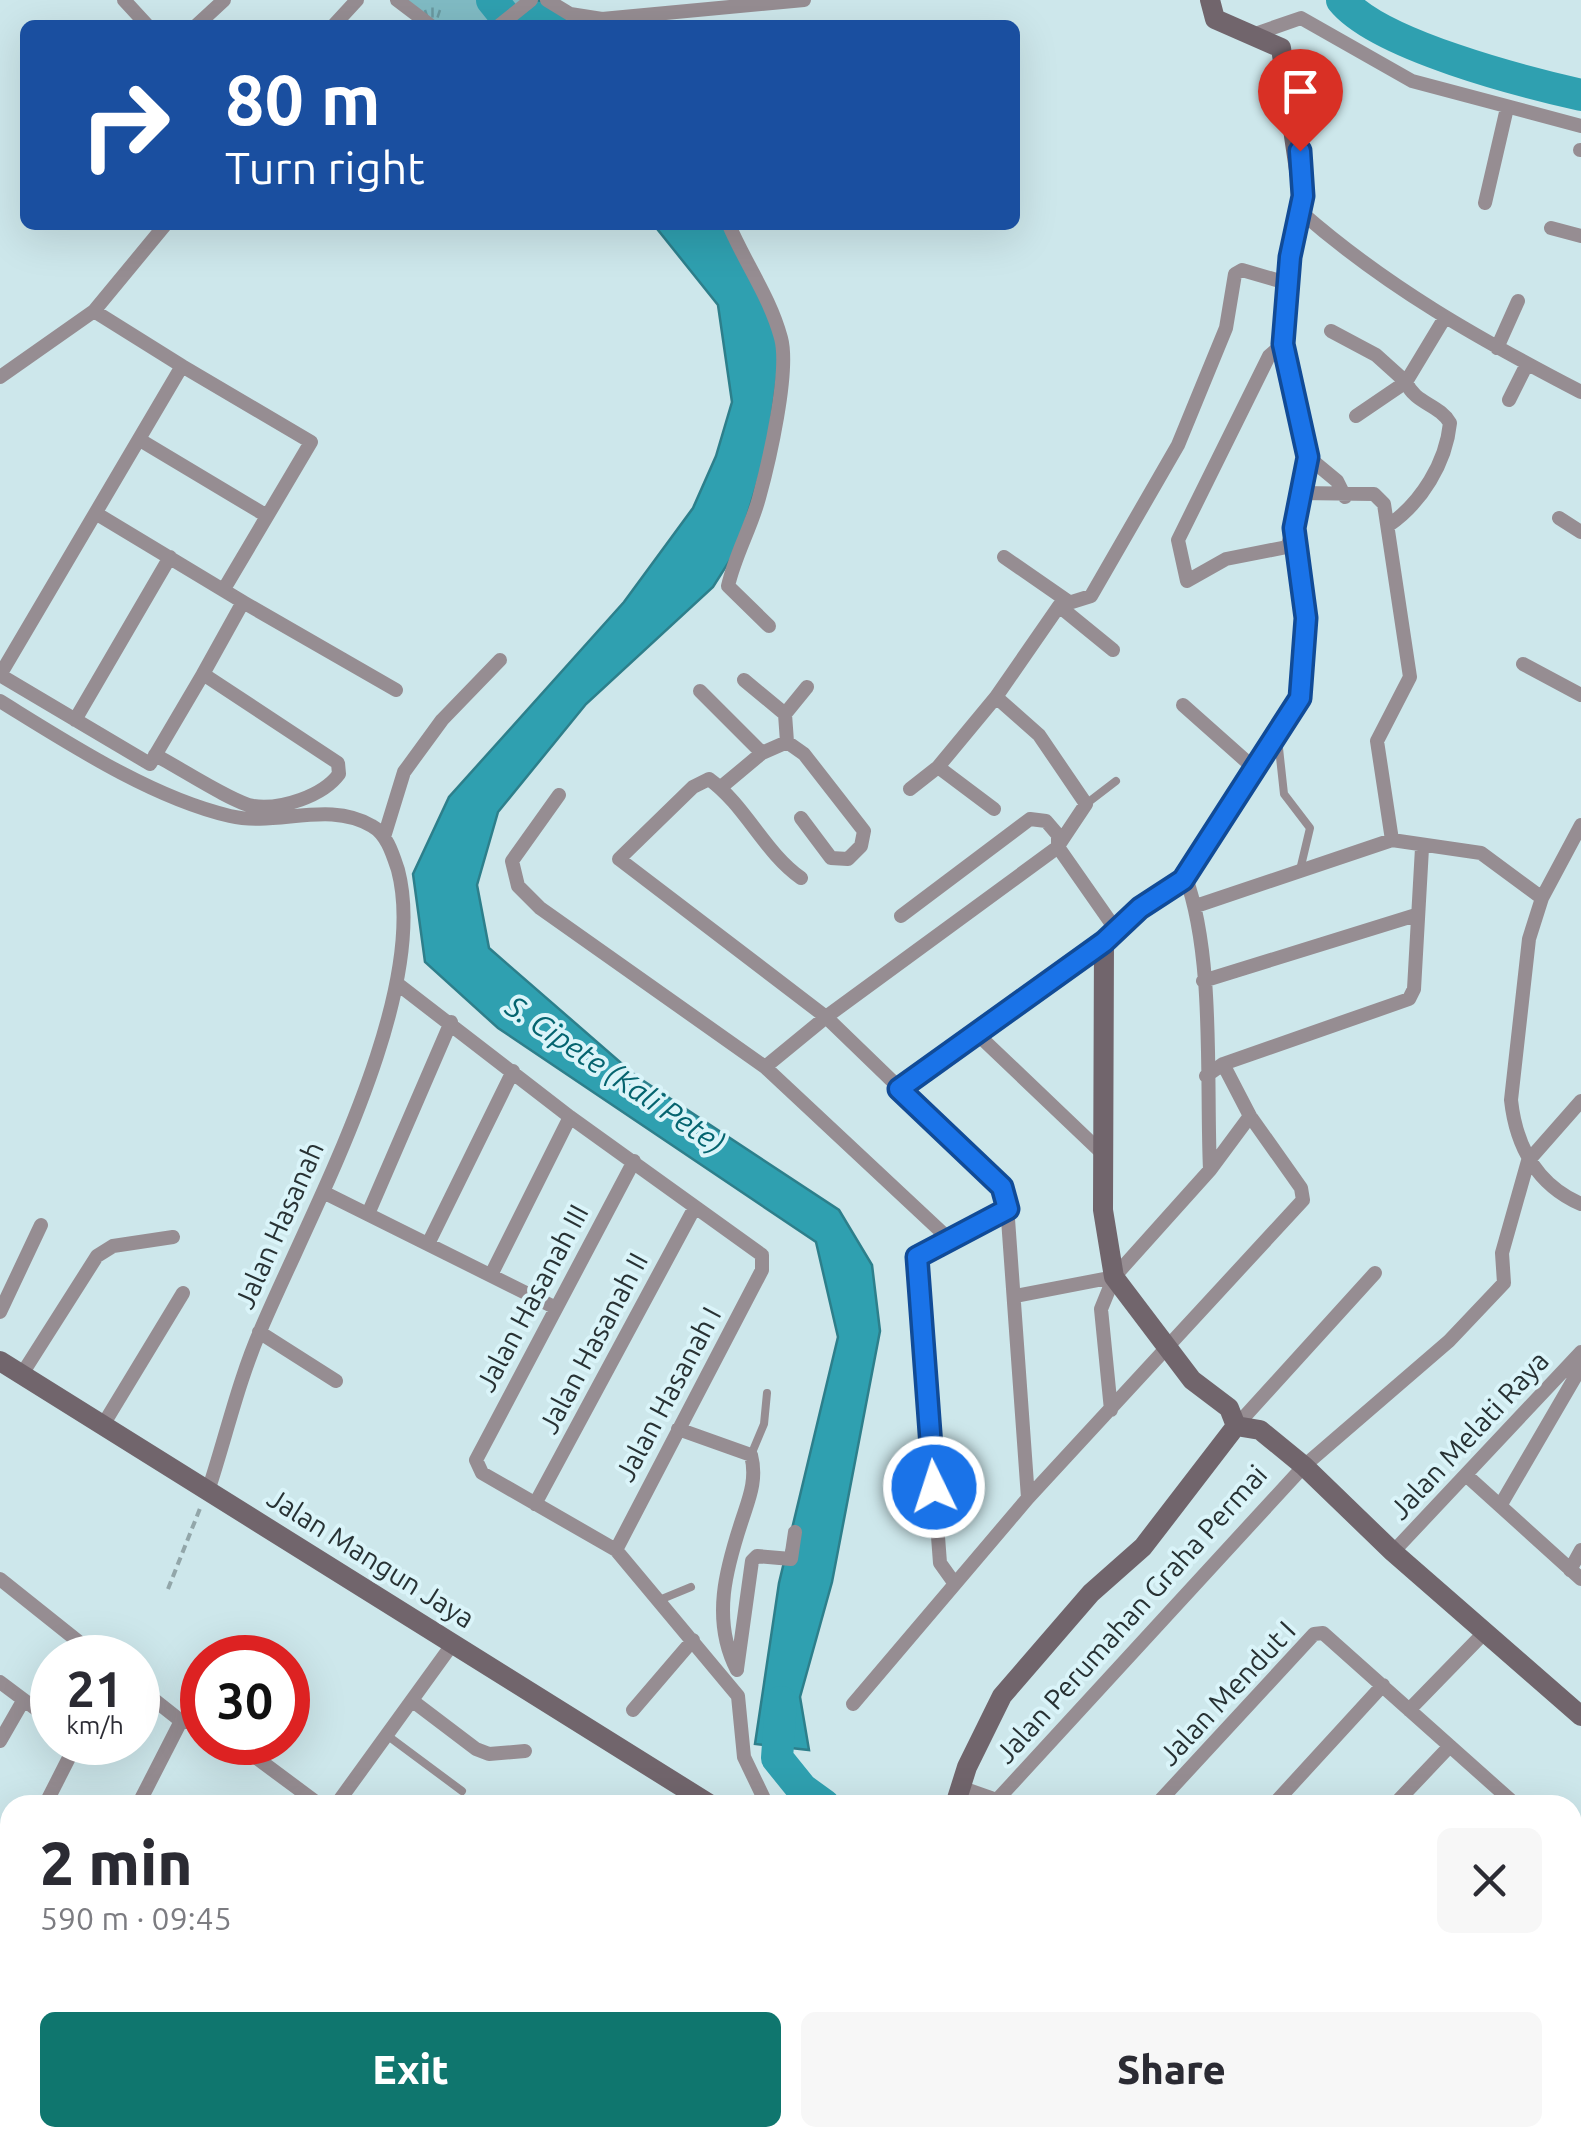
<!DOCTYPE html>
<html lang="en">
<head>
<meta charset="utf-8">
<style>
  :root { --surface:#fff; --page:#f7f7f7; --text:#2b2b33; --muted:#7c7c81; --accent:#0f766e }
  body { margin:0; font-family:Ubuntu,sans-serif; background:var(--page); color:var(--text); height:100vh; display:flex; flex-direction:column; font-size:38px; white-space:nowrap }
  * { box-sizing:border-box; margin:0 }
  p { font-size:32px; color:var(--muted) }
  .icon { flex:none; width:55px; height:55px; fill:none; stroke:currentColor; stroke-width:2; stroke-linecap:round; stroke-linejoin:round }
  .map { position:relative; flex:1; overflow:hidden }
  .drawer { position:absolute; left:0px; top:1795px; width:1582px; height:352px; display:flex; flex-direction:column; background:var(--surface); border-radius:30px 30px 0 0; box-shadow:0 10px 40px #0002 }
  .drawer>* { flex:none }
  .hud { position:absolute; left:20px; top:20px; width:1000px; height:210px; border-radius:15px; box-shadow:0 10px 40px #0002; background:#1a4fa0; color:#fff; overflow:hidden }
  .speed { position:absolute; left:30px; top:1635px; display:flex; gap:20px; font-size:50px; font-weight:700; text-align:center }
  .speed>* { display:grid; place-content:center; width:130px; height:130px; border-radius:50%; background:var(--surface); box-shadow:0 10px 40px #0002; line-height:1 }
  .speed small { font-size:25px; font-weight:400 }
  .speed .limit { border:15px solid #d22; background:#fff; color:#111 }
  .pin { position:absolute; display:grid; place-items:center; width:85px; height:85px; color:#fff; margin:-102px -42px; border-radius:50% 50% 50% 0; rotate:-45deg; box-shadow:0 0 10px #0007 }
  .pin .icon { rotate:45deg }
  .me { position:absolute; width:110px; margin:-55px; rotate:356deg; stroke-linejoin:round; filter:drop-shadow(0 0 8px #0008) }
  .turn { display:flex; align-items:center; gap:35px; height:210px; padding:0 40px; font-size:45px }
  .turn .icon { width:130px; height:130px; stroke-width:2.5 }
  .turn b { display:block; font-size:70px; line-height:85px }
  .round { display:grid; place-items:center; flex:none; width:105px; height:105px; border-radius:15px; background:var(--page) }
  .head { display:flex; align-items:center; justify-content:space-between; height:170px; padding:0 40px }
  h1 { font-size:60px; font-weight:800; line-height:75px }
  .button { display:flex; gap:20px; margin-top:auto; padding:20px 40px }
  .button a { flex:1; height:115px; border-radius:15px; background:var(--accent); color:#fff; font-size:40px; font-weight:800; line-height:115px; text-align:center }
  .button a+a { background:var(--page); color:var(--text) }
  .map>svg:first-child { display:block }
  .grass { fill:url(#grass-tufts) }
  .water { fill:#2fa0b0; stroke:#2d7f8b; stroke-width:2.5 }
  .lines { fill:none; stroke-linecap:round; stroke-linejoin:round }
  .river { stroke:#2fa0b0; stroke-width:32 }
  .path { stroke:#92a6a9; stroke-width:4; stroke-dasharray:8 5; stroke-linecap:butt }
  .lane { stroke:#968d92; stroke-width:8 }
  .street { stroke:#968d92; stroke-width:14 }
  .secondary { stroke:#71656c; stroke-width:20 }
  .route-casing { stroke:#114b97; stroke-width:25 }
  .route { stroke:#1a73e8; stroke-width:18 }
  .labels { text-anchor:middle; stroke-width:8; stroke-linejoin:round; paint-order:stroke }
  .street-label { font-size:28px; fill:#283234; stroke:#daf4f9 }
  .water-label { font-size:30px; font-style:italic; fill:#05646f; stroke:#daf4f9 }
</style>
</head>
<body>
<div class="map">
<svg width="1581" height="2146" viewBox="0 0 1581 2146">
  <defs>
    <pattern id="grass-tufts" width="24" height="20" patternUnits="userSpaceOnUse" patternTransform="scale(2.5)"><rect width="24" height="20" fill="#80bbc4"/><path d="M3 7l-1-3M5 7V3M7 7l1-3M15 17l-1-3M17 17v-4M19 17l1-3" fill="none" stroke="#6999a0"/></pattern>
  </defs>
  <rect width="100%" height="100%" fill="#cde7eb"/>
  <path class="grass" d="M397 0H489L495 5 492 0H531L501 25H430Z
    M598 2138H703L696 2146H589Z"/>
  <path class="water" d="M531 0C551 0 566 8 577 25H500Z
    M654 225H729L782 341 767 451 737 549 713 587 586 704 498 812 477 885 489 948 636 1076 839 1210 872 1265 880 1331 832 1582 800 1697 809 1750 755 1744 779 1583 838 1337 816 1242 498 1028 425 962 413 874 449 797 624 602 693 508 716 456 732 402 718 305Z"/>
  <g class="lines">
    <path class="river" d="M492 0 512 25
      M1342 0C1378 45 1524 82 1581 95
      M781 1702 777 1758 802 1789 824 1805
      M1220 2138 1226 2146"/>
    <path class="path" d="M168 1589 201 1506
      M1536 2138 1537 2146"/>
    <path class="lane" d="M1278 739 1284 794 1310 828 1300 870
      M1086 804 1116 781
      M751 1455 764 1424 767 1393
      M657 1601 691 1587
      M388 1736 462 1791"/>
    <path class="street" d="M124 0 147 25
      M397 0 430 25
      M547 0 570 14 602 19 804 0
      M197 25 224 0
      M334 25 357 0
      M500 25 531 0
      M1255 34 1301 18 1412 81 1581 126
      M1580 150H1581
      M1485 203 1507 108
      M1301 212C1388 288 1479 339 1581 392
      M729 225C745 263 770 297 781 338 790 371 769 462 759 498 751 528 735 555 728 586L769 626
      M1551 228 1581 236
      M94 311 182 366 0 675 150 764 203 674
      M1331 331 1376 355 1406 382 1444 319
      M1283 344 1269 356 1178 540 1187 581 1226 559 1287 547 1292 533
      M1497 348 1518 301
      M182 366 311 442 224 589
      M0 377 94 311 165 225
      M1509 400 1527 364
      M1356 416 1406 382C1415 404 1439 404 1450 423 1446 463 1421 503 1389 525
      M140 440 267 516
      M1308 457 1337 481 1345 497
      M97 514 243 602
      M1559 518 1581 532
      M1004 557 1069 602
      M1059 606 1113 650
      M1523 664 1581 695
      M744 680 785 714
      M700 691 762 753 720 788
      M996 697 1039 735 1086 804 1058 846
      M0 701C68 743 152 798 230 816 277 827 328 800 372 826 387 834 393 855 398 870 431 995 310 1213 261 1329 239 1379 226 1436 209 1488
      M1183 705 1255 769
      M75 720 170 557
      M787 742 785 714 807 687
      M762 753 787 742 804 754 864 831 861 846 848 859 831 858 801 818
      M155 755C177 766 233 803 253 806 281 810 323 796 339 774L338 763 203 674 243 602 396 690
      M938 767 994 809
      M910 789 938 767 996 697 1059 606 1091 596 1178 445 1226 328 1235 274 1242 270 1287 283
      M559 795 512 861 518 886 540 908 765 1067 949 1239
      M1581 825 1542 898 1529 939 1511 1100C1516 1146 1537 1185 1581 1204
      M384 837 404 772 442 720 500 660
      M1392 840 1481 853 1542 898
      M1185 875C1215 957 1206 1081 1210 1170
      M801 878C764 852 746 806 709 779L693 787 619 859 826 1017 1006 1191 1028 1498
      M1196 906 1392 840 1377 741 1410 677 1384 504 1374 494 1300 493
      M901 916 1030 819 1046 821 1058 835V847
      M1203 981 1416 915
      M399 985 570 1117 762 1255V1270L616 1550
      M974 1031 1102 1153
      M765 1067 826 1017 1058 847 1116 930
      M1206 1076 1223 1064 1409 999 1414 989 1422 848
      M899 1089 1104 942
      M634 1161 476 1460 482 1473 616 1550 738 1696 744 1757 767 1805
      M325 1193 554 1307
      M1008 1209 917 1257 940 1563 955 1584 1028 1498 1303 1200 1301 1188 1250 1116 1223 1064
      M368 1214 451 1022
      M428 1244 513 1071
      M491 1275 570 1117
      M1016 1296 1114 1277
      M0 1312 41 1225
      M259 1332 336 1381
      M22 1374 97 1256 113 1246 173 1237
      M1111 1410 1101 1309 1114 1277 1210 1170 1250 1116
      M103 1425 183 1293
      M1236 1426 1375 1273
      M678 1429 751 1455C757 1478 750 1496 743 1517 726 1568 711 1620 737 1670
      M1466 1475 1581 1579
      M535 1504 695 1207
      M1500 1506 1581 1367
      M1393 1552 1581 1352
      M1570 1570 1581 1550
      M0 1579 99 1658
      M737 1669 752 1561 757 1556 791 1559 795 1532
      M0 1682 52 1721
      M138 1687 181 1721
      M414 1702 476 1749 489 1754 525 1751
      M853 1704 955 1584
      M633 1710 693 1640
      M1409 1710 1484 1633
      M0 1741 23 1701
      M235 1742 320 1805
      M960 1787 997 1800 1304 1466 1449 1341 1504 1283 1502 1253 1528 1161 1581 1101
      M45 1805 77 1742
      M138 1805 181 1721 202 1724
      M336 1805 454 1642
      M1156 1805 1314 1634 1323 1633 1516 1805
      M1273 1805 1383 1685
      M1394 1805 1448 1748
      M1572 1855 1581 1862
      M0 1893 10 1873
      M1572 1994 1581 1985
      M0 2080 10 2060
      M1572 2118 1581 2109
      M1572 2130 1581 2129
      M257 2138 275 2146
      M425 2138 434 2146
      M944 2138 954 2146
      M1072 2138 1082 2146
      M1301 2138 1303 2146
      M1425 2138H1455
      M191 2146 195 2138
      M378 2146 383 2138
      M441 2146 449 2138
      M853 2146 861 2138"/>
    <path class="secondary" d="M0 1361 711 1805
      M1236 1426 1260 1430 1304 1466 1393 1552 1581 1716
      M955 1805 967 1767 1002 1696 1091 1593 1143 1547 1236 1426 1229 1408 1192 1380 1114 1277 1103 1210 1104 942 1140 908 1183 880 1300 698 1306 618 1294 528 1308 457 1283 344 1290 257 1303 197 1281 48 1215 19 1210 0
      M13 2138 30 2146
      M589 2146 598 2138
      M696 2146 703 2138"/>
  </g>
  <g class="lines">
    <g class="route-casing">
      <path id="route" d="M934 1487 917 1257 1008 1209 1002 1187 899 1089 1104 942 1140 908 1183 880 1300 698 1306 618 1294 528 1308 457 1283 344 1290 257 1303 196 1300 151"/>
    </g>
    <use href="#route" class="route"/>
  </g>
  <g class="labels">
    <g class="street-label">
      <text transform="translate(279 1225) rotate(-66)" y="10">Jalan Hasanah</text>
      <text transform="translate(532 1298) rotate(-62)" y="10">Jalan Hasanah III</text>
      <text transform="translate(593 1343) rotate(-62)" y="10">Jalan Hasanah II</text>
      <text transform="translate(668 1394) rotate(-62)" y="10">Jalan Hasanah I</text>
      <text transform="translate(1469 1435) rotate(-47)" y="10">Jalan Melati Raya</text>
      <text transform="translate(371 1558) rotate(32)" y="10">Jalan Mangun Jaya</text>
      <text transform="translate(1131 1614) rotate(-48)" y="10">Jalan Perumahan Graha Permai</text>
      <text transform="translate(1227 1693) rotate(-47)" y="10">Jalan Mendut I</text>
    </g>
    <g class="water-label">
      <text transform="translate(615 1075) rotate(34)" y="10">S. Cipete (Kali Pete)</text>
    </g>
  </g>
</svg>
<div class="speed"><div>21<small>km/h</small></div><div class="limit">30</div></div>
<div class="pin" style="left:1300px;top:151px;background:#d93025"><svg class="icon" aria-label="arrive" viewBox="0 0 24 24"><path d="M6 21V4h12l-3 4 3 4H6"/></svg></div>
<svg class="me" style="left:934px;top:1487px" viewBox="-20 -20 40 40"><circle r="17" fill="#1a73e8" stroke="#fff" stroke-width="3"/><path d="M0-11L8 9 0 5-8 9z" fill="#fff"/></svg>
<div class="hud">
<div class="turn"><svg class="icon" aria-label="right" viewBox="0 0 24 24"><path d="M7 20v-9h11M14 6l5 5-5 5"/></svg><div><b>80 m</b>Turn right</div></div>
</div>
<section class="drawer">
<div class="head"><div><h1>2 min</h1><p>590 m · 09:45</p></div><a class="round"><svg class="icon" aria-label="close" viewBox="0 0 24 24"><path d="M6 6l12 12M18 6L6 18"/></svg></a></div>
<div class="button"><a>Exit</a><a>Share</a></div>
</section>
</div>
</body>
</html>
